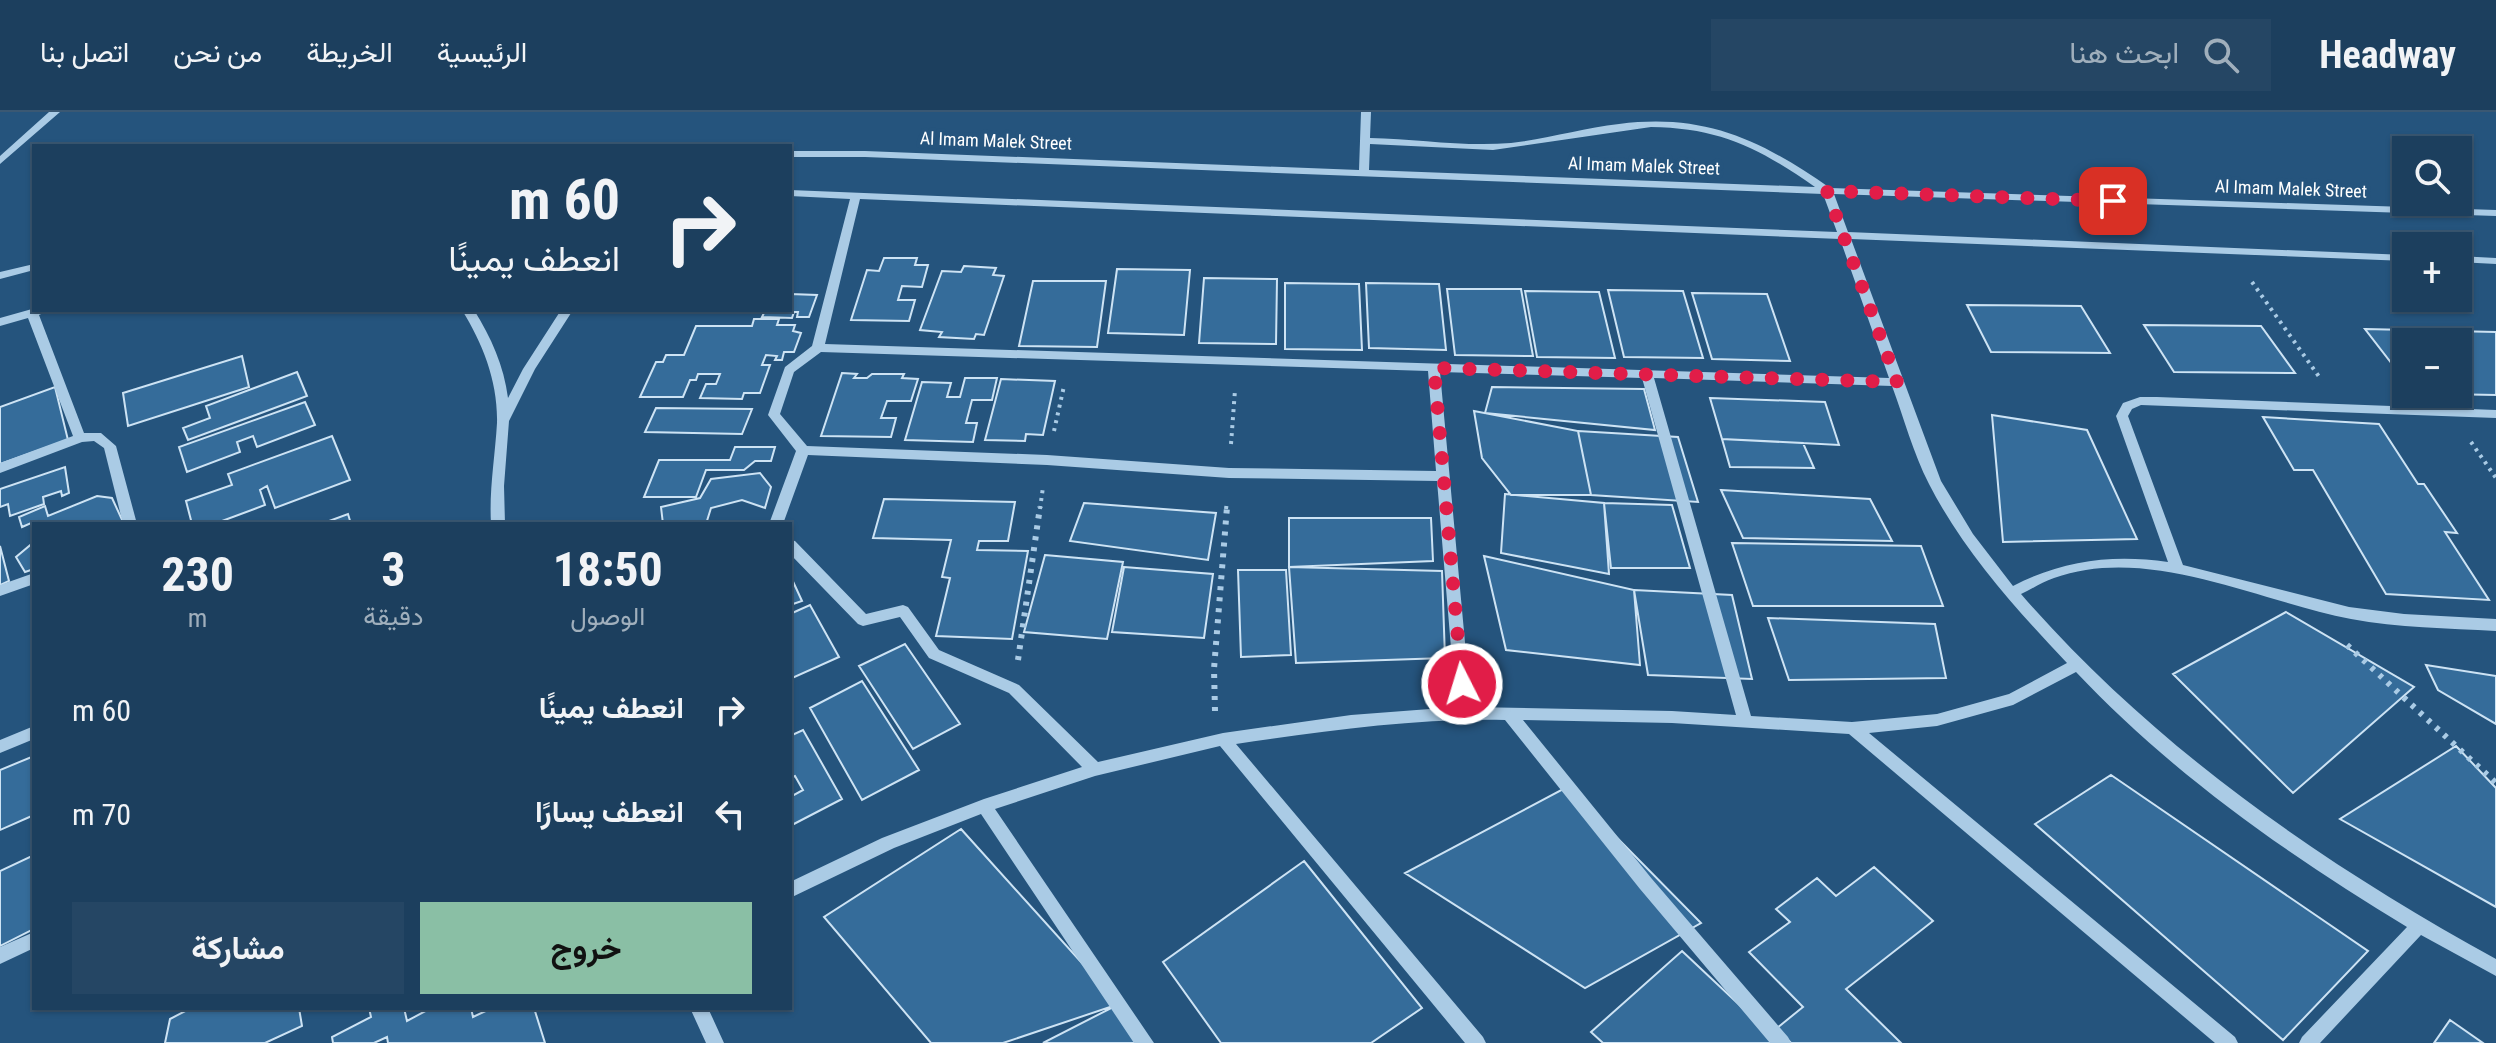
<!DOCTYPE html>
<html lang="ar">
<head>
<meta charset="utf-8">
<style>
  :root { --surface:#1c3f5e; --page:#254664; --text:#f1f3f6; --muted:#a0afbc; --line:#3a5873; --accent:#8abfa5 }
  body { margin:0; font-family:"Roboto Condensed",Vazirmatn,sans-serif; background:var(--page); color:var(--text); direction:rtl; height:100vh; display:flex; flex-direction:column; font-size:30px; white-space:nowrap }
  * { box-sizing:border-box; margin:0 }
  p { font-size:26px; color:var(--muted) }
  .icon { flex:none; width:44px; height:44px; fill:none; stroke:currentColor; stroke-width:2; stroke-linecap:round; stroke-linejoin:round }
  .map { position:relative; flex:1; overflow:hidden; direction:ltr }
  .panel { position:absolute; left:32px; top:410px; width:760px; height:488px; display:flex; flex-direction:column; background:var(--surface); border-radius:0px; box-shadow:0 2px 6px #0004,0 0 0 2px var(--line); direction:rtl }
  .panel>* { flex:none }
  .top-card { position:absolute; left:32px; top:32px; width:760px; height:168px; border-radius:0px; box-shadow:0 2px 6px #0004,0 0 0 2px var(--line); direction:rtl; background:#1c3f5e; color:var(--text); overflow:hidden }
  .tools { position:absolute; left:2392px; top:24px; display:grid; gap:16px }
  .tools a { display:grid; place-items:center; width:80px; height:80px; border-radius:0px; background:var(--surface); box-shadow:0 2px 6px #0004,0 0 0 2px var(--line); font-size:40px }
  .pin { position:absolute; display:grid; place-items:center; width:68px; height:68px; color:#fff; margin:-34px; border-radius:16px; box-shadow:0 4px 12px #0006 }
  .me { position:absolute; width:88px; margin:-44px; rotate:355deg; stroke-linejoin:round; filter:drop-shadow(0 0 6px #0008) }
  .turn { display:flex; align-items:center; gap:28px; height:168px; padding:0 40px; font-size:36px }
  .turn .icon { width:104px; height:104px; stroke-width:2.5 }
  .turn b { display:block; font-size:56px; line-height:68px }
  .eta { display:flex; justify-content:space-evenly; align-items:center; height:136px; text-align:center }
  .eta b { font-size:48px; font-weight:700; line-height:56px }
  .button { display:flex; gap:16px; margin-top:auto; padding:16px 40px }
  .button a { flex:1; height:92px; border-radius:0px; background:var(--accent); color:#111; font-size:32px; font-weight:700; line-height:92px; text-align:center }
  .button a+a { background:var(--page); color:var(--text) }
  ul { padding:0; list-style:none }
  li { display:flex; align-items:center; gap:24px; height:104px; padding:0 40px }
  li div { flex:1 }
  li b { display:block; font-size:30px }
  li em { font-style:normal }
  header { display:flex; align-items:center; gap:48px; box-sizing:border-box; height:112px; padding:0 40px; background:var(--surface); border-bottom:2px solid var(--line) }
  header strong { font-size:38px }
  nav { display:flex; gap:44px; margin-inline-start:auto; font-size:28px }
  .search { width:560px; height:72px; background:var(--page); display:flex; align-items:center; gap:20px; box-sizing:border-box; padding:0 28px; border-radius:0px; color:var(--muted); font-size:30px }
  .map>svg:first-child { display:block }
  .building { fill:#356c9a; stroke:#cde3f4; stroke-width:2 }
  .lines { fill:none; stroke-linecap:round; stroke-linejoin:round }
  .path-far1 { stroke:#aacbe5; stroke-width:4; stroke-dasharray:3 5; stroke-linecap:butt }
  .path { stroke:#aacbe5; stroke-width:6; stroke-dasharray:4 7; stroke-linecap:butt }
  .minor { fill:#aacbe5; fill-rule:evenodd }
  .route { stroke:#e11d48; stroke-width:14; stroke-dasharray:0 25.2 }
  .labels { text-anchor:middle; stroke-width:8; stroke-linejoin:round; paint-order:stroke }
  .far-street-label { font-size:18px; fill:#fff; stroke:#25547d }
</style>
</head>
<body>
<header>
<strong>Headway</strong>
<div class="search"><svg class="icon" aria-label="search" viewBox="0 0 24 24"><circle cx="10" cy="10" r="6"/><path d="M15 15l6 6"/></svg>ابحث هنا</div>
<nav><a>الرئيسية</a><a>الخريطة</a><a>من نحن</a><a>اتصل بنا</a></nav>
</header>
<div class="map">
<svg width="2496" height="931" viewBox="0 0 2496 931">
  <rect width="100%" height="100%" fill="#25547d"/>
  <path class="building" d="M884 146H917L915 153H928L922 175 902 174 898 188H915L909 209 851 208 867 158 879 159Z
    M964 154 996 156 993 163 1004 164 984 223 976 222 974 227 939 225 942 220 920 218 942 159 961 160Z
    M1117 157 1190 158 1184 223 1108 221Z
    M1204 166 1277 167 1276 232 1199 231Z
    M1033 169H1106L1097 235 1019 234Z
    M1285 171 1359 172 1362 238 1285 237Z
    M1366 171 1439 172 1446 238 1369 236Z
    M1447 177H1521L1533 244 1455 243Z
    M1608 178 1683 179 1703 246 1624 245Z
    M1525 179 1599 180 1615 246 1537 245Z
    M1692 181 1767 182 1790 249 1712 247Z
    M790 182 817 183 809 205H797L798 200H794L792 206 762 205 764 201 718 200 790 198Z
    M1967 193 2081 194 2110 241 1991 240Z
    M754 207H779L777 213H795L793 219 801 221 794 240H784L782 248H775L777 244 766 243 762 253H770L760 281H744L742 287 700 286 706 272H716L720 262H698L696 268H690L683 285H640L656 250H663L666 243H684L696 214H752Z
    M2144 213 2261 214 2295 261 2174 260Z
    M2365 217 2496 220V283L2444 282H2458V230H2406V270Z
    M242 244 249 275 128 314 123 281Z
    M297 260 307 284 188 328 183 316 210 306 206 294Z
    M842 261 857 262 854 266H867L872 262H904L902 266 918 267 911 289H887L881 306H896L891 325 821 324Z
    M965 266H997L992 288H972L966 311H977L973 330 905 328 922 270 951 271 947 285H960Z
    M1001 267 1055 269 1043 323 1026 322 1025 329 985 328Z
    M55 275 68 328 0 352V295Z
    M1492 275 1644 277 1655 318 1485 301Z
    M1710 286 1825 290 1839 333 1722 327Z
    M305 290 315 313 257 335 253 324 237 330 240 340 187 360 179 335Z
    M656 296 752 297 742 322 645 320Z
    M1474 299 1578 319 1591 383H1511L1482 346Z
    M1992 303 2087 318 2137 427 2003 430Z
    M2263 305 2379 312 2418 372H2424L2457 421 2445 420 2489 488 2386 482 2313 358H2294Z
    M1578 319 1678 325 1698 390 1591 383Z
    M332 324 350 368 275 396 267 374 260 378 265 393 214 412H192L186 389 232 373 228 362Z
    M1722 327 1803 331 1814 356 1730 355Z
    M735 335H775L771 349H755L744 358H706L696 385H644L659 348H730Z
    M65 355 69 381 62 384 61 379 43 385 44 392 10 404 8 392 0 395V377Z
    M760 361 771 375 765 396 742 388 711 396 706 412H663L661 395 700 386 711 367Z
    M1721 378 1870 387 1892 429 1743 426Z
    M1505 382 1604 391 1609 462 1501 441Z
    M97 384 112 386 124 412H34V421L31 411 22 415 19 405 45 394 48 404Z
    M884 387 1015 390 1008 429H979L977 438 1028 439 1012 527 936 524 950 466 942 465 951 428 873 426Z
    M1084 391 1216 401 1208 448 1070 429Z
    M1604 391 1672 393 1690 456H1611Z
    M348 402 351 412H321Z
    M1289 406H1431L1433 449 1289 455Z
    M34 430V457L25 460 16 445Z
    M1732 431 1921 434 1943 494H1753Z
    M0 434 9 469 0 473Z
    M1045 443 1123 450 1107 527 1024 520Z
    M1484 444 1634 478 1640 553 1506 538Z
    M1124 455 1213 462 1204 526 1112 520Z
    M1289 455 1442 459 1445 546 1296 551Z
    M1238 458H1286L1291 543 1241 545Z
    M790 463 802 489 790 493Z
    M1634 478 1732 483 1752 567 1648 563Z
    M810 493 839 545 790 567V502Z
    M2286 500 2414 575 2293 681 2173 562Z
    M1768 506 1935 512 1946 566 1789 568Z
    M905 532 960 612 913 637 859 554Z
    M2426 553 2496 564V612L2438 578Z
    M862 569 919 658 862 688 810 596Z
    M803 618 842 687 790 714V685L803 678 795 664 790 666V624Z
    M2456 634 2496 676V795L2340 707Z
    M34 644V703L0 718V658Z
    M2111 663 2368 839 2283 928 2035 712Z
    M1567 675 1701 811 1585 876 1405 761Z
    M961 717 1119 892 1003 931H931L824 805Z
    M34 743V817L0 834V759Z
    M1304 749 1422 896 1371 931H1221L1163 850Z
    M1874 755 1933 809 1846 877 1901 931H1791L1777 916 1803 895 1749 840 1790 810 1776 797 1817 766 1836 784Z
    M1682 839 1780 931H1603L1591 920Z
    M1119 892 1145 931H1043Z
    M191 896H299L302 914 265 931H165L170 907Z
    M369 896H404L407 909 431 896H471L473 905 492 896H534L545 931H388L387 925 374 931H333L332 925 371 905Z
    M2450 908 2483 931H2434Z"/>
  <g class="lines">
    <path class="path-far1" d="M2252 170 2320 266
      M1054 319 1064 274
      M2471 330 2496 366
      M1231 332 1235 278
      M1040 397 1043 375
      M1226 397 1227 390"/>
    <path class="path" d="M2347 533 2496 671
      M1018 548 1040 395
      M1215 599 1214 557 1227 395"/>
    <path class="minor" d="M49 0H60L0 52V44Z
      M1361 0H1371L1370 26C1417 27 1464 35 1511 31 1547 27 1583 16 1619 12 1705 1 1761 28 1830 76L2496 98V104L1834 82 1848 120 2406 143V149L1851 127 1941 369 1973 422 2013 474C2063 448 2113 442 2168 450L2116 304 2123 291 2140 285H2157L2496 298V306L2141 293 2132 297 2128 304 2183 453 2349 495 2404 502 2496 507V519C2448 516 2398 516 2351 507 2258 489 2148 432 2054 466 2042 470 2032 477 2021 482 2154 635 2320 750 2496 847V864L2421 823 2320 931H2299L2302 925 2407 815C2288 743 2171 661 2076 560L2013 593 1937 614 1869 621 2235 925 2238 931H2215L1849 622 1672 611 1523 608 1652 767 1788 925 1791 931H1770L1640 777 1505 608C1415 606 1325 619 1236 632L1483 925 1486 931H1465L1220 634 1095 664 995 697 1154 931H1134L981 702 894 736 790 786V770L882 726 984 687 1082 655 1009 581 929 546 900 505 863 514 858 512 790 442V428L795 429 866 502 903 493 908 495 939 538 1019 573 1098 650 1223 621 1351 603 1456 595 1437 369 1229 366 1047 353 808 343 783 412H769L796 339 768 303 785 255 812 234 850 87 790 84V78L1837 120 1823 82 865 45H790V39H865L1359 58ZM1651 15C1720 16 1759 36 1815 75L1369 58 1370 32 1493 38ZM860 87 1840 127 1889 266 825 232ZM821 240 1428 259 1436 359 1229 356 1047 343 807 334 780 302 794 260ZM1440 260 1642 266 1736 603 1672 599 1471 595ZM1654 266 1892 274C1904 306 1913 341 1929 372 1964 440 2015 496 2067 551L2009 582 1937 602 1852 610 1751 604Z
      M2458 144 2496 146V152L2458 150Z
      M34 152V158L0 167V160Z
      M32 197 50 198 39 203 84 321H101L116 334 137 412H123L104 336 94 329 82 330 0 361V351L73 324 28 206 0 214V206Z
      M462 198H474C491 225 504 254 508 286L523 257 561 198H573L535 257 509 309 504 374 505 412H491C489 378 495 345 497 311 498 270 483 232 462 198Z
      M34 461V472L0 484V473Z
      M34 614V627L0 641V628Z
      M34 820V836L0 852V835Z
      M690 896H708L724 931H706Z"/>
  </g>
  <g class="lines">
    <path class="route" d="M1462 572 1434 256 1897 270 1827 79 2113 89"/>
  </g>
  <g class="labels">
    <g class="far-street-label">
      <text transform="translate(996 29) rotate(2)" y="6">Al Imam Malek Street</text>
      <text transform="translate(1644 54) rotate(2)" y="6">Al Imam Malek Street</text>
      <text transform="translate(2291 77) rotate(2)" y="6">Al Imam Malek Street</text>
    </g>
  </g>
</svg>
<div class="tools">
<a><svg class="icon" aria-label="search" viewBox="0 0 24 24"><circle cx="10" cy="10" r="6"/><path d="M15 15l6 6"/></svg></a>
<a>+</a>
<a>−</a>
</div>
<div class="pin" style="left:2113px;top:89px;background:#d93025"><svg class="icon" aria-label="arrive" viewBox="0 0 24 24"><path d="M6 21V4h12l-3 4 3 4H6"/></svg></div>
<svg class="me" style="left:1462px;top:572px" viewBox="-20 -20 40 40"><circle r="17" fill="#e11d48" stroke="#fff" stroke-width="3"/><path d="M0-11L8 9 0 5-8 9z" fill="#fff"/></svg>
<div class="top-card">
<div class="turn"><svg class="icon" aria-label="right" viewBox="0 0 24 24"><path d="M7 20v-9h11M14 6l5 5-5 5"/></svg><div><b>60 m</b>انعطف يمينًا</div></div>
</div>
<section class="panel">
<div class="eta">
<div><b>18:50</b><p>الوصول</p></div>
<div><b>3</b><p>دقيقة</p></div>
<div><b>230</b><p>m</p></div>
</div>
<ul>
<li><svg class="icon" aria-label="right" viewBox="0 0 24 24"><path d="M7 20v-9h11M14 6l5 5-5 5"/></svg><div><b>انعطف يمينًا</b></div><em>60 m</em></li>
<li><svg class="icon" aria-label="left" viewBox="0 0 24 24"><path d="M17 20v-9H6M10 6l-5 5 5 5"/></svg><div><b>انعطف يسارًا</b></div><em>70 m</em></li>
</ul>
<div class="button"><a>خروج</a><a>مشاركة</a></div>
</section>
</div>
</body>
</html>
